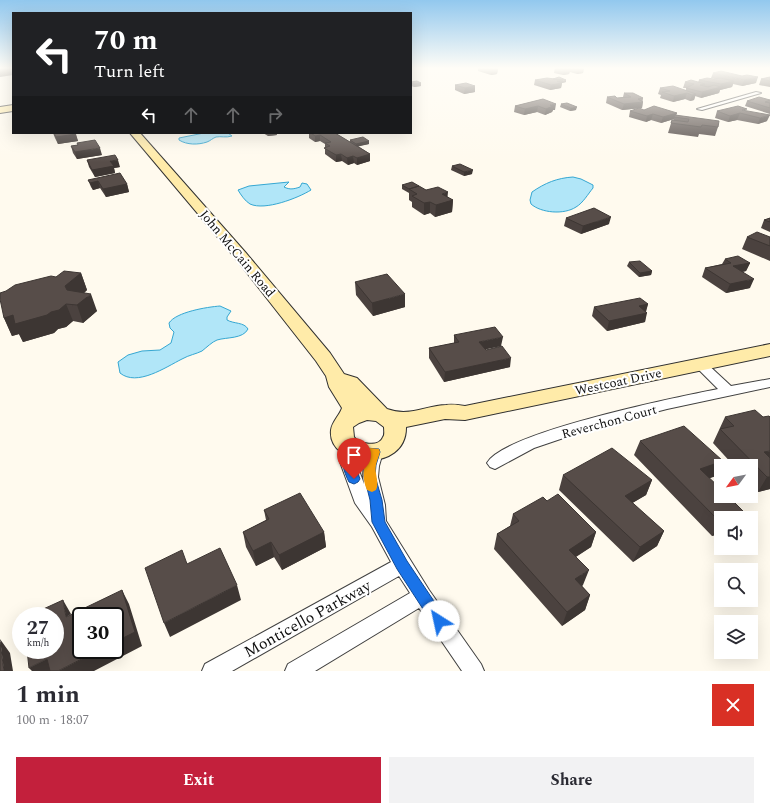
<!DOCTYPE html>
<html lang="en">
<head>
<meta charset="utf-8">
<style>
  :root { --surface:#fff; --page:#f2f2f3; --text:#2b2b33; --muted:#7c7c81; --accent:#c3203c }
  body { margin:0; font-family:Spectral,serif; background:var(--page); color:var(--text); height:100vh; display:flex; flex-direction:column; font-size:15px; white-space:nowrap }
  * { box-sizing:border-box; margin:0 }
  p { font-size:13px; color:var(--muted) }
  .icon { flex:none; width:22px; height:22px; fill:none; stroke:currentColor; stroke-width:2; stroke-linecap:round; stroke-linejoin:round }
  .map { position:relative; height:671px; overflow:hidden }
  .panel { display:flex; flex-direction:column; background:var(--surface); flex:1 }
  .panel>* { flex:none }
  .banner { position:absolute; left:12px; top:12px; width:400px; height:122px; border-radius:0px; box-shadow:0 4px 16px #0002; background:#202124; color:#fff; overflow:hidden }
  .needle { width:26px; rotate:238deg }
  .tools { position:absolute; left:714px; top:459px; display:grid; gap:8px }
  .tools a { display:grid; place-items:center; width:44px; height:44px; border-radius:0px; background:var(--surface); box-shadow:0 4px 16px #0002; font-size:20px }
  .speed { position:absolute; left:12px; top:607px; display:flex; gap:8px; font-size:20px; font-weight:700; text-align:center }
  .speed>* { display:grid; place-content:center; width:52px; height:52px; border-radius:50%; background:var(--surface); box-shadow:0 4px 16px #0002; line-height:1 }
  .speed small { font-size:10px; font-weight:400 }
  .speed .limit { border:2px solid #111; border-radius:6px; background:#fff; color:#111 }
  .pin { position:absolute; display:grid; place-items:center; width:34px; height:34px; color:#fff; margin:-41px -17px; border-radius:50% 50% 50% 0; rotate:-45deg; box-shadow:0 0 4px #0007 }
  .pin .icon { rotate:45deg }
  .me { position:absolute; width:44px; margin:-22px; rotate:325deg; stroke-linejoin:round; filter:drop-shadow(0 0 3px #0008) }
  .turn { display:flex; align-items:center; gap:14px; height:84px; padding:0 16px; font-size:18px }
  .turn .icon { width:52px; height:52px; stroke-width:2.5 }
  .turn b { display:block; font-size:28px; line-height:34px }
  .lanes { display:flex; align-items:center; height:38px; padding:0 16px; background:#0003; justify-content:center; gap:20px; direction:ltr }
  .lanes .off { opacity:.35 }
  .round { display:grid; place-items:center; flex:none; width:42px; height:42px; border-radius:0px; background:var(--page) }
  .overview { display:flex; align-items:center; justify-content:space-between; height:68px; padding:0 16px }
  h1 { font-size:24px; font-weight:700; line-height:30px }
  .button { display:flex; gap:8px; margin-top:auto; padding:8px 16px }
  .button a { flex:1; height:46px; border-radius:0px; background:var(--accent); color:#fff; font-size:16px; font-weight:700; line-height:46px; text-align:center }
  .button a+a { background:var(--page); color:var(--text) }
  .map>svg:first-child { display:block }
  .water { fill:#b1e6f8; stroke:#35a7d2 }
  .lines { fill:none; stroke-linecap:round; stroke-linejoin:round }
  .minor-casing { stroke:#414141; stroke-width:2 }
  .secondary-casing { stroke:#303030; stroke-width:2 }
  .minor { fill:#fff; fill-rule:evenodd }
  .secondary { fill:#ffeba9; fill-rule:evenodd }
  .wall { fill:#4b423f }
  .shaded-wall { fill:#3d3633 }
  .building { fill:#574d49; stroke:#3d3633 }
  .route { fill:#1a73e8; stroke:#114b97 }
  .slow { fill:#f59e0b }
  .labels { text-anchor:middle; stroke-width:4; stroke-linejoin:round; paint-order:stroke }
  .street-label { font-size:13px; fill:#0e0e0e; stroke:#fff }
  .near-street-label { font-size:16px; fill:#0e0e0e; stroke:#fff }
</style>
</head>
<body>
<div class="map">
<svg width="770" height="671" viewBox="0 0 770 671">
  <rect width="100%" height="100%" fill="#fffaee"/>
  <path class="water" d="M204 133H228L232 136C226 138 221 136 216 137 213 138 210 141 207 142 198 145 187 145 179 140V138Z
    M573 177 581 179 593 185V188C588 194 583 203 576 207 564 215 541 213 531 204L530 200 532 192C545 183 557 178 573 177Z
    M289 182 284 187C290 190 294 189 300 187L302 183 307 184 311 190C298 198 265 211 250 204 245 201 241 195 238 190L249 186Z
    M220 306 231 311 227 317V320C234 324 244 322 248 329 243 339 227 337 217 340 212 342 207 347 202 351 196 354 189 355 182 359 166 367 137 387 120 373L118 362 128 355 142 351 160 350 171 343 174 332 170 328 169 323C176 312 207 307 220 306Z"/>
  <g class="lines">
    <g class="minor-casing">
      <path id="minor" d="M756 92 761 93 702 110 697 109Z
        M699 360 704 361 731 386 770 379V387L667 409 593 428 534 448 495 469 490 467 487 463C504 432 678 397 718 389L693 364 694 361Z
        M348 440 353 442 355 446 356 462 364 484C362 472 364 459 370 448L375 446 380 448 383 452 379 466 378 477 385 505 386 521 429 590 481 664 484 671H462L419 608 315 671H285L288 664 410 593 399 576 232 671H202L205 664 391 562 372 527 355 503 340 462 341 446 343 442Z"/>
    </g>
    <g class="secondary-casing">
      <path id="secondary" d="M13 105V111L0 113V107Z
        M130 133H140L246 253 330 353 344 374 357 378 387 409C409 417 424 406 446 405 452 404 459 405 465 406L770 344V356L465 420 445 419 406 427C407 474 327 468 331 430 332 422 339 416 342 408L329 387 326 376 316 361 236 259ZM367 420 376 421 384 427C384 430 385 435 383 437 379 448 359 444 354 437L353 427 359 423Z"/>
    </g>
    <use href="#minor" class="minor"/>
    <use href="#secondary" class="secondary"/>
  </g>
  <path class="wall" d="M478 68H496L498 69 497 74 491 75 478 71Z
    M555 68H584L583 73 577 74 570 72 569 74 563 75 554 73Z
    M713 73 756 83 742 86 733 84 732 87 720 90 719 93 701 98 695 96 694 100 690 101 685 99 673 102 660 98 661 95 658 94 660 88 686 90V88H683L685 82H698L699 80 715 79 711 78Z
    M770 77V87L759 85 761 79Z
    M535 80 566 82 562 83 561 88 550 90 534 85Z
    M411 82 421 83V86L414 87 411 86Z
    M455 85 475 86V92L464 94 455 90Z
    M624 93 643 98 642 108 622 110 606 103 607 97 617 98 623 97Z
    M543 99 555 110H553L552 112 545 115 537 112 524 115 514 112 515 106Z
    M770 100V114L745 106 747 101Z
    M561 104 576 110 570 111 560 107Z
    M644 110 677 113 676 115 718 127 715 136 699 134 698 137 668 133 672 120H673L674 119 661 123 651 120 646 122 629 117 630 111Z
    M717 111H746L767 121 758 124 737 120 728 122 715 118Z
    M53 133H75L78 141 58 144 55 138Z
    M263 133H276L277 135 268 136Z
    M309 133H335L350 142V140L369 141V144L358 146 370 154V161L357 165 354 163 348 165 342 161 336 162 325 154V144L320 141 315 142 309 138Z
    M77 143 102 155 77 159 73 153 71 146 78 145Z
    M87 160 120 167 114 168 115 173 95 177 89 167Z
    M452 166 472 174 464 176 451 170Z
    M88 180 127 184 129 192 106 197 100 188 93 190 91 187Z
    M402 185 426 190 447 197 453 200 452 212 435 217 430 213 424 215 412 207V202L409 200V193L402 189Z
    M566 218 609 224 581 234 564 226Z
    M770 218V232L761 228 764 220Z
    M747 237H770V261L742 249Z
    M725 259 750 263 746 271 742 272 750 288 726 293 702 277 705 268 722 264Z
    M629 262 652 271 651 275 639 277 627 266Z
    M81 273 87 290 84 293 97 311 83 323 73 321 66 327 58 329 54 333 23 342 19 334 12 336 4 318 56 277Z
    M355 282 405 307 373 316 356 295Z
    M648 304 646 312 645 322 607 331 592 316 594 307Z
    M454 335 501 346 485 349 510 367 444 382 429 358V348L454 343Z
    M725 417H763L770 489 758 492 751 484V466H734L713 443Z
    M640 441 723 461 716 476 709 478 721 518V533L712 536 634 455Z
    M563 475 652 480 646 495 632 503 664 531 657 546 633 562 559 490Z
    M547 501 596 532 591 547 576 557 583 585 582 586 590 595 585 610 562 626 494 549 497 534 510 526 513 514Z
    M264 510 324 532 326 547 282 570 274 557 256 566 246 547 243 532 266 520Z"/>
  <path class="shaded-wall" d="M566 68H570L569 74 563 75 564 70Z
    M581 68H584L583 73 577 74 578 69Z
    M498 69 497 74 491 75V70Z
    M13 70V75L0 77V71Z
    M758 77 756 83 742 86 744 80Z
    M566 80V82L562 83 561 88 550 90 551 85 557 81Z
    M734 81 732 87 720 90 719 93 701 98 702 92 720 87 721 84Z
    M421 83V86L414 87V84Z
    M475 86V92L464 94 465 88Z
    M687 93 685 99 673 102 674 96Z
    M696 94 694 100 690 101 692 95Z
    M643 102 642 108 622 110 624 104Z
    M556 104 555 110H553L552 112 545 115 546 109 550 105Z
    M538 106 537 112 524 115 525 109Z
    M577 107 576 110 570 111 571 108Z
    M677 113 675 118 674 117V119L661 123 663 117Z
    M740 113 737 120 728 122 730 116Z
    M653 114 651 120 646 122 647 116Z
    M770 115 767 121 758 124 760 118Z
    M267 133H276L277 135 268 136Z
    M76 134 78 141 58 144 56 137Z
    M320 135V141L315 142V136Z
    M369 141V144L356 147V144Z
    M100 148 102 155 77 159 75 152Z
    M341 154 342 161 336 162V155Z
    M370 154V161L357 165V158Z
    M353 156 354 163 348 165 347 158Z
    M118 160 120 167 114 168 115 173 95 177 92 170 110 161Z
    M473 170 472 174 464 176V172Z
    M98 181 100 188 93 190 90 183Z
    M127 184 129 192 106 197 103 189Z
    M448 192 447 202 453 200 452 212 435 217 436 205 442 194Z
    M430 202V213L424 215V203Z
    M611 217 609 224 581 234 583 226Z
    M750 263 746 271 730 275 733 266Z
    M652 271 651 275 639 277 640 273Z
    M81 273 87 290 72 303 73 307 65 286Z
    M754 279 750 288 726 293 730 284Z
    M91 294 97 311 83 323 77 305Z
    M405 294V307L373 316 372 303Z
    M66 304 73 321 66 327 58 329 54 333 23 342 19 334 12 336 4 318 13 315 51 312Z
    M648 304 645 313 639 306Z
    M647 313 645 322 607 331 609 321Z
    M503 337 501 346 478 351 479 342Z
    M511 358 510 367 444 382 445 372Z
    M770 451V464L764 452Z
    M723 461 716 476 693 484 700 469Z
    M767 477H770V489L758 492Z
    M652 480 646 495 619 511 625 496Z
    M744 512 741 518H729Z
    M721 521V533L712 536 720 522Z
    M664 531 657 546 633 562 640 547Z
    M324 532 326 547 282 570 279 555Z
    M596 532 591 547 564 564 569 550Z
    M271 542 274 557 256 566 253 551Z
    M589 570 583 585 570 593 575 579Z
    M237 585 241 600 170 637 164 623Z
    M122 590 129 604 142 646 94 671H58L99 650H115V642Z
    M590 595 585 610 562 626 567 612Z
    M63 600 71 614 66 617Z
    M0 639 10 653 13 671H4Z
    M47 659 56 671H32L29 668Z"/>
  <path class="building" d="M3 68H13V70L0 71V69Z
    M486 68H496L498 69 491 70Z
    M559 68H569L570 69 564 70Z
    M721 71 742 76 747 75 758 77 744 80 713 73Z
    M559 77 566 80H563L553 79Z
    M770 77V81L761 79Z
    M547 78 563 80 557 81 562 83 551 85 535 80Z
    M707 78 714 79 720 78 734 81 721 84 699 80Z
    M691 80 705 84 700 85 708 87 714 85 721 87 702 92 686 88 694 84 685 82Z
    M417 81 421 83 414 84 411 83V82Z
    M466 83 475 86 465 88 455 85Z
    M673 86 696 94 692 95 687 93 674 96 662 92 670 91 660 88Z
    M624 93H633L643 98 638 99 643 102 624 104 607 97 615 96 617 98 631 97Z
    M759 97 770 100 765 102 770 103V108L747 101Z
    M543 99 556 104 550 105 553 106 546 109 538 106 525 109 515 106Z
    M567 103 577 107 571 108 561 104Z
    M654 106 677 113 663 117 653 114 647 116 630 111 639 108 644 110Z
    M738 106 747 109 742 110 770 115 760 118 740 113 730 116 717 111Z
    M675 115 719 121 718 127 702 125 701 127 671 123 672 120 688 122 689 119 674 117Z
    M54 133H75L76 134 56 137Z
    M311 133H335L370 154 357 158 353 156 347 158 341 154 336 155 324 148 330 146 325 143 331 142 320 135 315 136Z
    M363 137 369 141 356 144 350 140Z
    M95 140 100 148 75 152 71 146 78 145 77 143Z
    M115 155 118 160 110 161 114 166 92 170 87 160Z
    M460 164 473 170 464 172 452 166Z
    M120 173 127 184 103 189 98 181 90 183 88 180Z
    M412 182 419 186 409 189 402 185Z
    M419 186 426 190 438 187 448 192 442 194 453 200 436 205 430 202 424 203 412 196 417 194 409 189Z
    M594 208 611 217 583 226 566 218Z
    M770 218V222L764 220Z
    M757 232 770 237V246L747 237Z
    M738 256 750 263 733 266 754 279 730 284 705 268 731 263 725 259Z
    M640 261 652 271 640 273 629 262Z
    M64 271 81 273 65 286 67 290 91 294 77 305 66 304 59 310 51 312 47 315 15 324 13 315 4 318 0 299V293L6 291 15 285 51 276 56 277Z
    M387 274 405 294 372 303 355 282Z
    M640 298 648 304 639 306 647 313 609 321 594 307Z
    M495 327 503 337 479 342 486 350 502 346 511 358 445 372 429 348 459 342 454 335Z
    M755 410 763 417 769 416 770 417V451L764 452 770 458V477H767L720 429 734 426 725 417Z
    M684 426 723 461 700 469 721 489V496H728L744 512 729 518H721V521L720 522 640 441Z
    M612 448 652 480 625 496 664 531 640 547 563 475Z
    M300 493 324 532 279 555 271 542 253 551 243 532 269 519 264 510Z
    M558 494 596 532 569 550 589 570 575 579 590 595 567 612 497 534 519 521 513 514 543 497 547 501Z
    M220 548 237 585 164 623 145 568 182 550 187 564Z
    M122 590 135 632 115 642V616H81V650H99L58 671H50L47 659 29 668 27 650H55V616H28L63 600 66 617Z
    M0 642 4 671H0Z"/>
  <linearGradient id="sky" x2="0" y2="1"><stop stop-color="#92c8ee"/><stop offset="0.42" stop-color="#fffdf7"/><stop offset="1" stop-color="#fffdf7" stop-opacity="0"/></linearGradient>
  <rect width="770" height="162" fill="url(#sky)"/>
  <path class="route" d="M348 442 365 448 379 449 380 452 376 465 375 476 382 500 385 522 407 561 444 616 446 621 444 626 439 628 434 626 397 569 372 522 370 500 364 476V465L367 457 354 453V462L360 479 358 482 354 484 349 482C344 473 338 453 344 443Z"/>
  <path class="slow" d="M361 447 379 449 380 452C379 456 377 460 376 465 374 473 380 483 376 490L372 492 367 490C362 479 363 467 367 456L357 454 355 451 357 448Z"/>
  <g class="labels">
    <g class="street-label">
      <text transform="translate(238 253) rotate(50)" y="5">John McCain Road</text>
      <text transform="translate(618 381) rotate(-12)" y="5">Westcoat Drive</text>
      <text transform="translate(609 421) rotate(-15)" y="5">Reverchon Court</text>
    </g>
    <g class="near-street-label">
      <text transform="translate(307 618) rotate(-29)" y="6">Monticello Parkway</text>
    </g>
  </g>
</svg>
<div class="tools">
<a><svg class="needle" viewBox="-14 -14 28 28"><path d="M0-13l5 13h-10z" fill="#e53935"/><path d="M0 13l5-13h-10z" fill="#7c7c81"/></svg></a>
<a><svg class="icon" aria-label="sound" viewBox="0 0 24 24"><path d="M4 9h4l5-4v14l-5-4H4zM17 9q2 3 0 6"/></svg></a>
<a><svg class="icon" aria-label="search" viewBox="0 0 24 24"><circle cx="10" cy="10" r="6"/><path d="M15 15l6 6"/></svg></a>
<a><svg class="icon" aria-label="layers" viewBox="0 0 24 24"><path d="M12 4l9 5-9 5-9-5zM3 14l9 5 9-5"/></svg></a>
</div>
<div class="speed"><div>27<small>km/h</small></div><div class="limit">30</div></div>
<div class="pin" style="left:354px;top:479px;background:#d93025"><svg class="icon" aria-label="arrive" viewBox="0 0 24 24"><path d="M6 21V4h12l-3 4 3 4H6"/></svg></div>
<svg class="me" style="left:439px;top:621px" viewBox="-20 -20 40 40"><circle r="19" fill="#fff"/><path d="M0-13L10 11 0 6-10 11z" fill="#1a73e8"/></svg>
<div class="banner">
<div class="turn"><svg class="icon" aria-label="left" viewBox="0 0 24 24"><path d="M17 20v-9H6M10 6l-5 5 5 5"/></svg><div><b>70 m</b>Turn left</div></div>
<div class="lanes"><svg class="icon" aria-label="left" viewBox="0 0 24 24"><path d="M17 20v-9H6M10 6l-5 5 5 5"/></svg><svg class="icon off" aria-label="ahead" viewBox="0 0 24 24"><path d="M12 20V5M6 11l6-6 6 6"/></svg><svg class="icon off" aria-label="ahead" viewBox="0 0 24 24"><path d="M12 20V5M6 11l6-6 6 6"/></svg><svg class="icon off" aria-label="right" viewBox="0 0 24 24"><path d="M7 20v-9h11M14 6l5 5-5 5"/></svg></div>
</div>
</div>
<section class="panel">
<div class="overview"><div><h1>1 min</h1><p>100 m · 18:07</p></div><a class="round" style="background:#d93025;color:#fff"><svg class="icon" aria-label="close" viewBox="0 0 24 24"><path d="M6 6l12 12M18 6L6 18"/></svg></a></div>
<div class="button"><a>Exit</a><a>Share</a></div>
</section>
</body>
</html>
